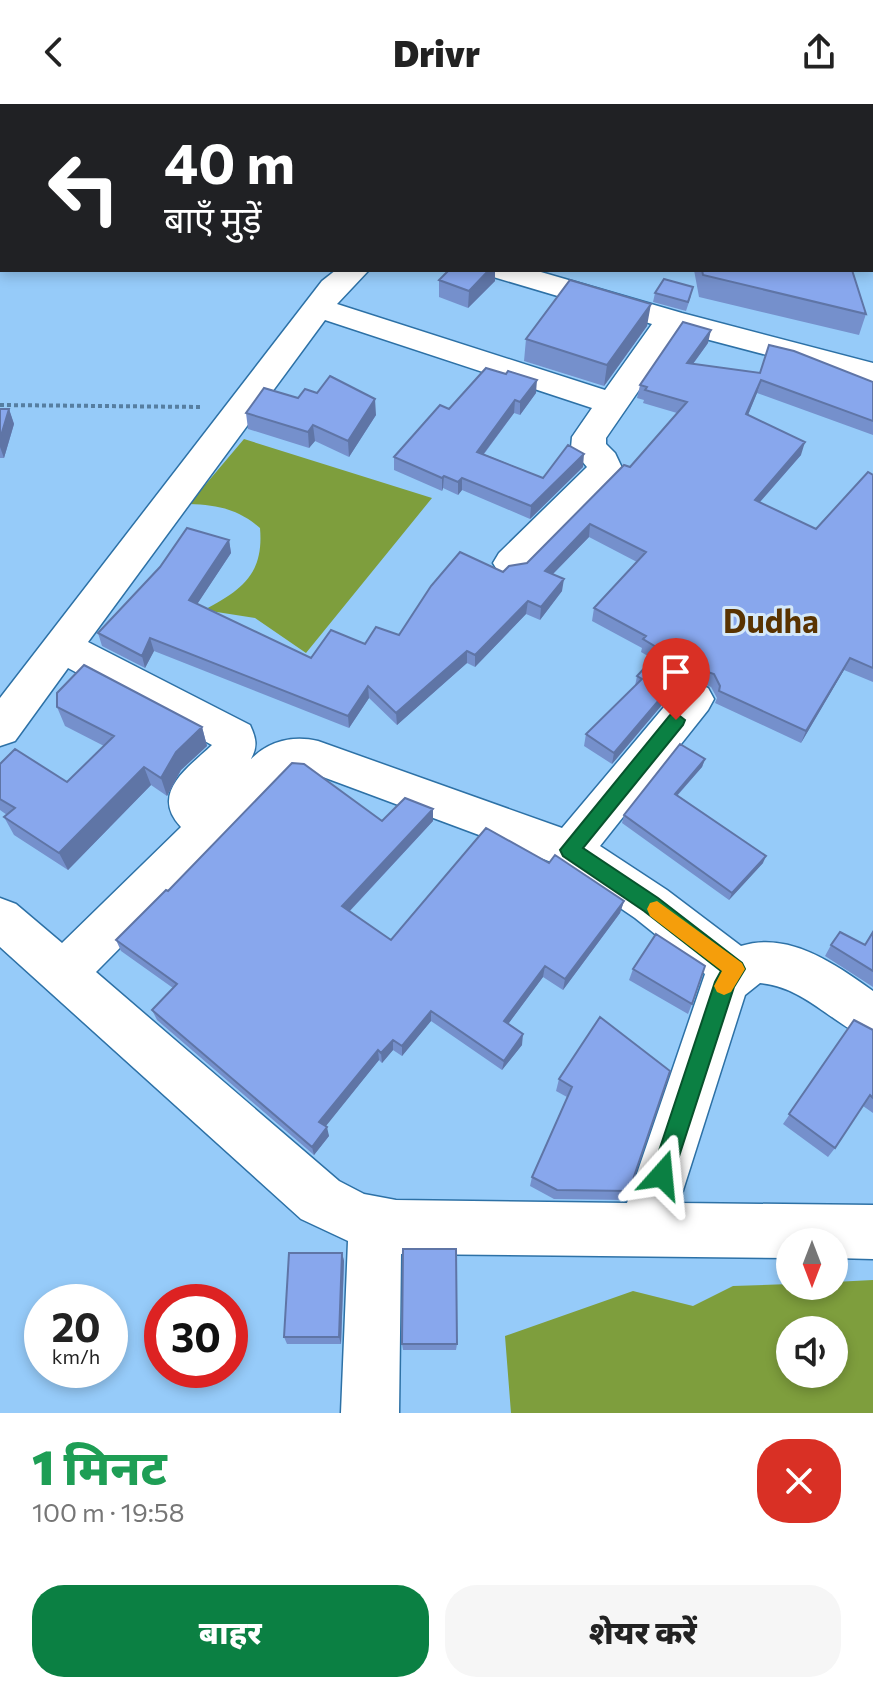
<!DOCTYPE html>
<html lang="hi">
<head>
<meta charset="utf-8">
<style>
  :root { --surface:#fff; --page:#f6f6f6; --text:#222; --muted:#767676; --accent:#0b8043 }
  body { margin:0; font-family:Commissioner,"Noto Sans Devanagari",sans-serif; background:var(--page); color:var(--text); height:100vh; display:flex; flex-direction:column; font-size:30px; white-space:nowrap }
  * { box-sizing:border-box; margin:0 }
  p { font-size:26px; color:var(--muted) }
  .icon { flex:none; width:44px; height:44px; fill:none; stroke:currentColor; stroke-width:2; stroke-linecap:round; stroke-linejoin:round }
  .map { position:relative; height:1309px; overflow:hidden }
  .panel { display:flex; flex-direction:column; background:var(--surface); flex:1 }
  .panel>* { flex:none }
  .guide { position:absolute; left:0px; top:0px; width:874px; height:168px; box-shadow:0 4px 12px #0003; background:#202124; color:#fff; overflow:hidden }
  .needle { width:52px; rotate:180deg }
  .controls { position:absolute; left:776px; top:1124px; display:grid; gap:16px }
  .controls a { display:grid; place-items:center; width:72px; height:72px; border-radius:50%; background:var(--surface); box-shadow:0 4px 12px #0003; font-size:40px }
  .speed { position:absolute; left:24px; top:1180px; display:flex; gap:16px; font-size:40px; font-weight:700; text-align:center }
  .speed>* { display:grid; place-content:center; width:104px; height:104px; border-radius:50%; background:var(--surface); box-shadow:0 4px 12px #0003; line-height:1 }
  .speed small { font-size:20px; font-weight:400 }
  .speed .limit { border:12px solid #d22; background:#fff; color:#111 }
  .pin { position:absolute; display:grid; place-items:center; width:68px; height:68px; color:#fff; margin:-82px -34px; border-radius:50% 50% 50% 0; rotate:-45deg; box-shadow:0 0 8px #0007 }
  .pin .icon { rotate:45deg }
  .me { position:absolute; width:88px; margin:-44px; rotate:18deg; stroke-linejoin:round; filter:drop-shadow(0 0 6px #0008) }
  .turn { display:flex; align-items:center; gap:28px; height:168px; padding:0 32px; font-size:36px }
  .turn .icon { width:104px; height:104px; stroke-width:2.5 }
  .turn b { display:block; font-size:56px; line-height:68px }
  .round { display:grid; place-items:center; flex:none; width:84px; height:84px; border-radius:32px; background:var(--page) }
  .overview { display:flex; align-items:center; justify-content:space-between; height:136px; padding:0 32px }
  h1 { font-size:48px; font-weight:800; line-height:60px; color:#1e9e55 }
  .cta { display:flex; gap:16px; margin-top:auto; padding:16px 32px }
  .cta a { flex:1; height:92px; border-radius:32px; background:var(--accent); color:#fff; font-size:32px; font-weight:800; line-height:92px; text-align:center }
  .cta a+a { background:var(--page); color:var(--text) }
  header { display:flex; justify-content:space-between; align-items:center; height:104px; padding:0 32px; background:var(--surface); font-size:36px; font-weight:800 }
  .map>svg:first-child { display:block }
  .water { fill:#7e9e3d; fill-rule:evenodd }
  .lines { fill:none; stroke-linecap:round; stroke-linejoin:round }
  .minor-casing { stroke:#2d71a6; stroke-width:3 }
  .path { stroke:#567ea1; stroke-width:4; stroke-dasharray:4 3; stroke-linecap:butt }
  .minor { fill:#fff; fill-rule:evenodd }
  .wall { fill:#7590cc }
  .shaded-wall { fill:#5f75a6 }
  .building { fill:#88a7ed; stroke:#5f75a6; stroke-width:2 }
  .route { fill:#0b8043; stroke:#07532c; stroke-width:2 }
  .slow { fill:#f59e0b }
  .labels { text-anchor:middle; stroke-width:6; stroke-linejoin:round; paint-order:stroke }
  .quarter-label { font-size:32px; font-weight:bold; fill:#593301; stroke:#d4e8fa }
</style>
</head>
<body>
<header><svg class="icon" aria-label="back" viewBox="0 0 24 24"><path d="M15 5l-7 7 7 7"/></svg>Drivr<svg class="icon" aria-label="share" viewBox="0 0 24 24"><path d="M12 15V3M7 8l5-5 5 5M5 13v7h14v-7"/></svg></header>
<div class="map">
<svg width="873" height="1309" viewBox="0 0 873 1309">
  <rect width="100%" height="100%" fill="#96cbf9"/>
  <path class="water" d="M244 335 432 394 306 549 255 514 204 506C242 486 264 470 260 424 238 405 218 401 189 400Z
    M873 1176V1309H511L505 1232 633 1187 693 1202 733 1182 790 1180 834 1182V1178ZM790 1226H834V1270H790Z"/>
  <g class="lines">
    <g class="minor-casing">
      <path id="minor" d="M872 132H873V150H872Z
        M336 166H369L337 200 605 286 652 220 490 172 486 166H534L682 209 873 259V279L679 228 606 334V340L615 349 623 366 617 375 525 469 512 473 499 469 493 459 499 449 587 363 571 344 572 333 592 304 325 216 88 538 250 621C256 634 258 642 251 655 269 637 293 631 318 637L562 724 680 584 694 579 708 584 714 595 708 606 600 742 667 786 741 842C789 827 835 860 873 887V937C833 921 805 883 760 879L745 891 679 1099 873 1101V1155L834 1154V1138H790V1154L401 1150 399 1309H341L348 1137 301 1115 0 843V794L16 800 62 839 181 723C149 689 188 664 212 641L68 564 15 637 0 642V594L322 177ZM293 669 315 670 554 759 635 814 705 870 627 1099 396 1096 364 1090 339 1077 96 868Z"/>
    </g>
    <path class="path" d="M0 301 202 303"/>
    <use href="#minor" class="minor"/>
  </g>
  <path class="wall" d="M694 166H852L866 210 859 231 699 193Z
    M439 176 495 177 468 204 439 193Z
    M655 189 691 192 686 207 653 198Z
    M647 222 604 282 524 257 526 235Z
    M708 239 693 260 760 269 873 278V331L757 289 748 311 801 351 760 398 816 425 873 371V578L844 566 801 639 715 599 717 594 711 583 693 576 678 582 612 660 584 642 586 630 635 582 637 572 653 555 641 548 642 544 592 517 594 504 637 458 589 433 553 470 562 487 540 516 526 510 475 563 467 559 397 621 369 594 349 624 154 547 145 564 102 542 98 529 229 436 231 449 197 500 311 554 399 531 503 468 527 459 630 363 677 309 643 299 644 296 637 294 640 281Z
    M506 270 536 289 520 311 514 309 484 350 543 374 583 363 530 415 462 386 458 391 443 384 442 387 394 366V353L449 305Z
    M298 294 376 311 349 353 315 337 309 344 248 325 246 309Z
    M0 305H9L14 320 4 354H0Z
    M57 603 202 623 207 642 181 666 167 692 151 681 68 766 14 731 4 713 7 711 0 706V660L67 678 104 642 65 622Z
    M705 655 702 663 677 692 763 759 729 796 622 719 624 711Z
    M382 717H433L349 808 391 836 549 759 624 797 620 809 563 886 543 873 508 920 522 941 502 966 431 917 402 952 393 946 382 959 379 956 325 1022 329 1032 314 1051 157 916 152 906 173 884 121 847 116 836 168 787Z
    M873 827V883L825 852 831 841H865Z
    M633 865 692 900 688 910 629 876Z
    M600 913 629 1087 625 1096 554 1095 530 1082 532 1073 567 993 556 987 559 975Z
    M854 916 873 926V1009L863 1002 835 1044 828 1053 783 1020Z
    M342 1149 344 1157 341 1240H287L284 1233Z
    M402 1240H457L456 1246H403Z"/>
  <path class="shaded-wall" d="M489 166H495V177L468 204 469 187Z
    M651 200 647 222 604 282 607 261Z
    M711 226 708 239 684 272 687 259Z
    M537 276 536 289 520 311V298Z
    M761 276 757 289 743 323 746 310Z
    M375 295 376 311 349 353 348 337Z
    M515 296 514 309 476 360 477 348Z
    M9 305 14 320 4 354 0 343V335Z
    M313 321 315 337 309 344 308 328Z
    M805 338 801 351 751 408 755 396Z
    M584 350 583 363 530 415 531 402Z
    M444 372 443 384 442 387V374Z
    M462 374V386L458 391V378Z
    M590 420 589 433 544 479 545 467Z
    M229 436 231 449 192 508 189 496Z
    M564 475 562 487 540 516 541 503Z
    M528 497 526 510 475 563V551Z
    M150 534 154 547 145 564 142 552Z
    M467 547V559L397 621 396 609Z
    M850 554 844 566 801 639 806 627Z
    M696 564 693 576 678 582 612 660 614 649 681 570Z
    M368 582 369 594 349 624 348 612Z
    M202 623 207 642 181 666 167 692 161 674 176 648Z
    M705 655 702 663 672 697 675 690Z
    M144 663 151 681 68 766 59 749Z
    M433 705V717L343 814 342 802Z
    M766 752 763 759 729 796 732 789Z
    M624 797 620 809 563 886 565 875Z
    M545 862 543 873 503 927 504 917Z
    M431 907V917L402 952V942Z
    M523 930 522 941 502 966 504 957Z
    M393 936V946L382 959 381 949Z
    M378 946 379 956 322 1027 319 1018Z
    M327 1023 329 1032 314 1051 312 1043Z
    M342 1149 344 1157 341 1240 339 1233Z"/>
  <path class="building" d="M449 166H489L469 187 439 176Z
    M702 166H852L866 210 703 171Z
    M664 175 693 183 688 198 655 189Z
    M570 176 651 200 607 261 526 235Z
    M683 218 711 226 687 259 760 269 769 241 794 247 873 278V317L761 276 746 310 805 338 755 396 816 425 868 368 873 371V564L850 554 806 627 719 587 720 582 714 570 696 564 681 570 614 649 586 630 642 575 637 572 661 546 643 535 646 532 594 504 646 448 590 420 545 467 564 475 541 503 528 497 475 551 467 547 396 609 368 582 348 612 150 534 142 552 98 529 160 463 187 424 229 436 189 496 311 554 331 526 365 540 376 523 399 531 431 482 460 448 503 468 509 462 527 459 624 361 630 363 687 298 645 286 647 283 640 281Z
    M486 264 506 270 508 267 537 276 520 298 515 296 477 348 543 374 568 341 584 350 531 402 462 374 458 378 444 372 442 374 394 353 440 301 449 305Z
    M330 272 375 295 348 337 313 321 308 328 246 309 264 284 298 294 305 285 317 289Z
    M0 305H9L0 335Z
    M84 561 202 623 176 648 161 674 144 663 59 749 4 713 15 704 0 695V660L15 645 67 678 114 632 57 603V589Z
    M680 640 705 655 675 690 766 752 732 789 624 711Z
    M292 659 304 660 382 717 405 694 433 705 342 802 391 836 486 724 549 759 555 751 624 797 565 875 545 862 504 917 523 930 504 957 431 907 402 942 393 936 381 949 378 946 319 1018 327 1023 312 1043 152 906 177 880 116 836 166 786 168 787Z
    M840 828 865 841 873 828V867L831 841Z
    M656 830 705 862 692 900 633 865Z
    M600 913 670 967 629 1087 557 1086 532 1073 572 983 559 975Z
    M854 916 873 926V994L870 991 835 1044 789 1010Z
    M403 1145H456L457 1240H402Z
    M289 1149H342L339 1233H284Z"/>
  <path class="route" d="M676 609 685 616 683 621 583 744 658 794 742 859 745 865 734 883 673 1071 670 1079 662 1082 654 1079 651 1071 715 878 721 867 644 807 563 752 560 746 670 611Z"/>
  <path class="slow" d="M657 797 742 859 745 865 731 888 724 891 717 888 714 882 722 867 650 812 647 805 650 799Z"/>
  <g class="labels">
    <g class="quarter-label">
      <text x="771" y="529">Dudha</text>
    </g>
  </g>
</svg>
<div class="controls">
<a><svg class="needle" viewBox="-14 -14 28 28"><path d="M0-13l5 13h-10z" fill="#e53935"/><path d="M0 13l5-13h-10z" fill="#767676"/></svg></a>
<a><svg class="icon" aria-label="sound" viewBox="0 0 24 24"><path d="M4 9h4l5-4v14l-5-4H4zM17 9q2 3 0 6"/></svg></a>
</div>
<div class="speed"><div>20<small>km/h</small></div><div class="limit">30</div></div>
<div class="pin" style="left:676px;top:616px;background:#d93025"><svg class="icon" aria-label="arrive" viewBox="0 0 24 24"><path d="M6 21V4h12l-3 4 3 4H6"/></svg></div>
<svg class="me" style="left:662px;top:1071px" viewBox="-20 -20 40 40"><path d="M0-17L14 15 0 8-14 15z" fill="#0b8043" stroke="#fff" stroke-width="4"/></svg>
<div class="guide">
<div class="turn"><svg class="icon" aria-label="left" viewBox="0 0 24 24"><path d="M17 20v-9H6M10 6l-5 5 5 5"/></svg><div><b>40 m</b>बाएँ मुड़ें</div></div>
</div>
</div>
<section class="panel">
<div class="overview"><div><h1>1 मिनट</h1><p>100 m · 19:58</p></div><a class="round" style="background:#d93025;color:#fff"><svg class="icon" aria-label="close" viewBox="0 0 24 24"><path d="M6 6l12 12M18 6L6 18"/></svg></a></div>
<div class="cta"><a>बाहर</a><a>शेयर करें</a></div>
</section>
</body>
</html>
